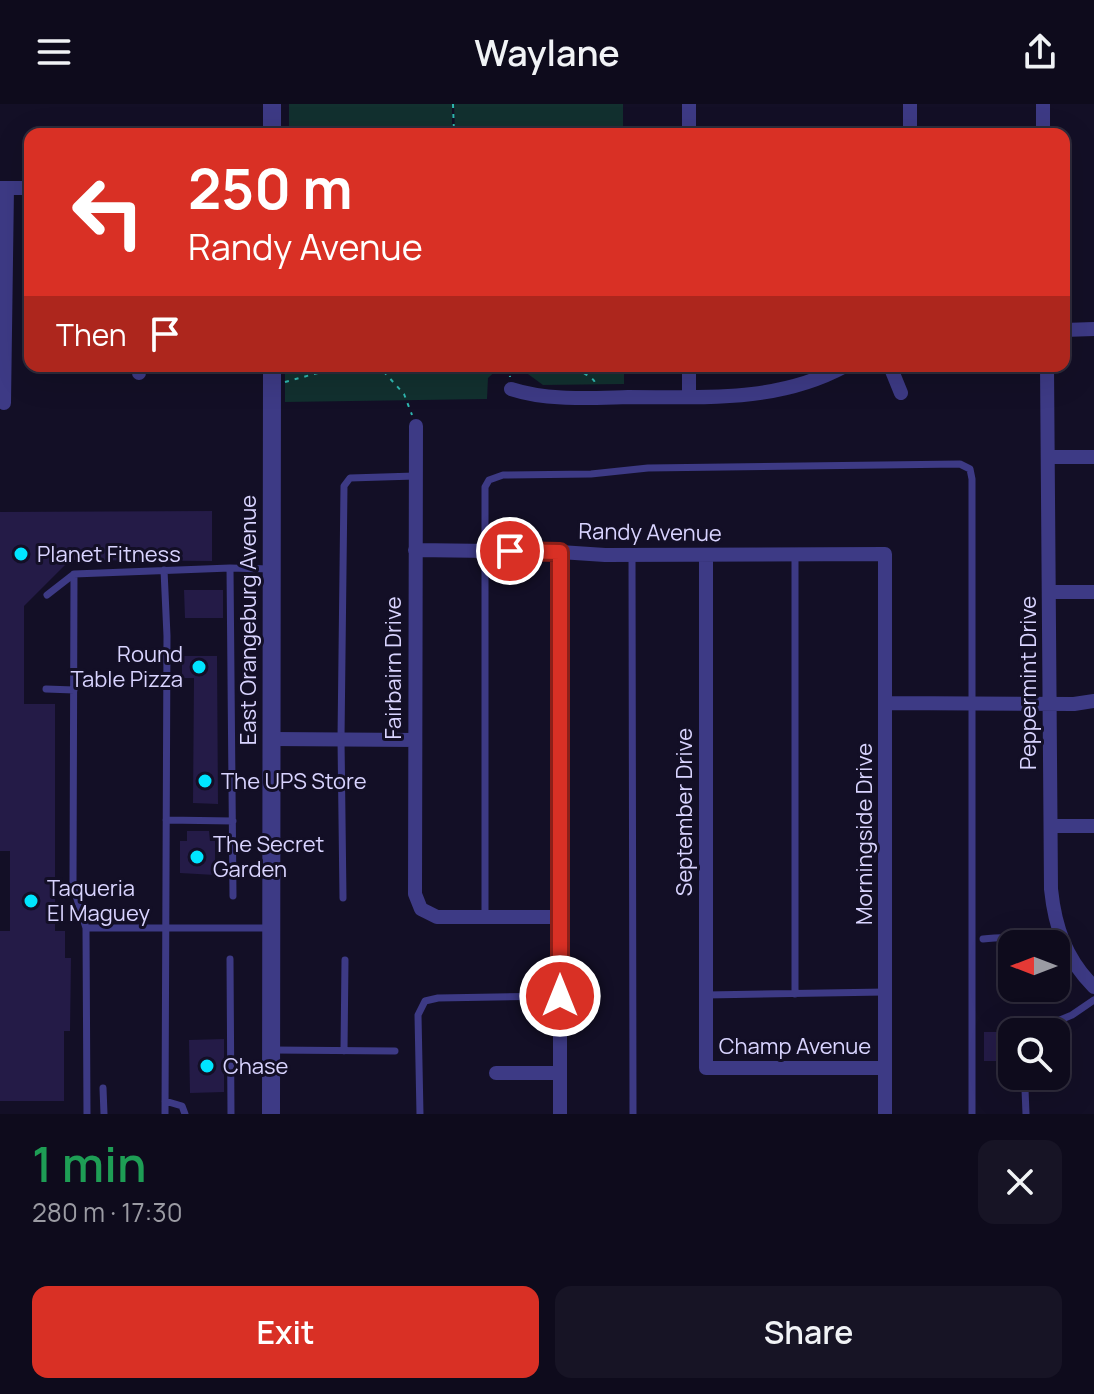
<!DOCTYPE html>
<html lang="en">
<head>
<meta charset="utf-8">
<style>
  :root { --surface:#0e0b1c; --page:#171425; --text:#f1f3f6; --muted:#9b9ba3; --line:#2e2b3b; --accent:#d93025 }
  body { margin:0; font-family:Manrope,sans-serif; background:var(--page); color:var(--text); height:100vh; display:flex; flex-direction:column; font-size:30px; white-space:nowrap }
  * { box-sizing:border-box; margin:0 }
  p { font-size:26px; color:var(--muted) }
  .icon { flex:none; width:44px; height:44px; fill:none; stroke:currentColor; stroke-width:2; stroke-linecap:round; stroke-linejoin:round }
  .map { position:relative; height:1010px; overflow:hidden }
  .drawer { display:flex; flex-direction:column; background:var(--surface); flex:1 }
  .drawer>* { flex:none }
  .guide { position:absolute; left:24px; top:24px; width:1046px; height:244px; border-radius:16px; box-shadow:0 8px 32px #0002,0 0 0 2px var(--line); background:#d93025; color:#fff; overflow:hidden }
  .needle { width:52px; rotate:270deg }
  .fabs { position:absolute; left:998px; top:826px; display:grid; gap:16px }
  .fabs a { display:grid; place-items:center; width:72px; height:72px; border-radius:16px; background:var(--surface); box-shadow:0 8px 32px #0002,0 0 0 2px var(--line); font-size:40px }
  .pin { position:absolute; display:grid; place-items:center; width:68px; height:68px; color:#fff; margin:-34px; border:4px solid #fff; border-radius:50%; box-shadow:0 2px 8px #0007 }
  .me { position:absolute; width:88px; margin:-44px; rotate:0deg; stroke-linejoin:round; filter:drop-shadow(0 0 6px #0008) }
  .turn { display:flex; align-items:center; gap:28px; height:168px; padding:0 32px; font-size:36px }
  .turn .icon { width:104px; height:104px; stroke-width:2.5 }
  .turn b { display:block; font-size:56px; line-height:68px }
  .then { display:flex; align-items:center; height:76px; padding:0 32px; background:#0003; gap:16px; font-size:30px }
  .round { display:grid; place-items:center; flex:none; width:84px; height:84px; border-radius:16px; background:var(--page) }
  .summary { display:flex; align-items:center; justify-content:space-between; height:136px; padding:0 32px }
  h1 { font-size:48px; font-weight:600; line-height:60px; color:#1e9e55 }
  .action { display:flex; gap:16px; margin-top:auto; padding:16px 32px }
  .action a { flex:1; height:92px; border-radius:16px; background:var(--accent); color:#fff; font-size:32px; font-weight:600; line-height:92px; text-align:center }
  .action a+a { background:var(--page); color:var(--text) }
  header { display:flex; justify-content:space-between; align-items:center; height:104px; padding:0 32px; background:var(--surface); font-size:36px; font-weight:600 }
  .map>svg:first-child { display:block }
  .green { fill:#12302f }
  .building { fill:#241b47 }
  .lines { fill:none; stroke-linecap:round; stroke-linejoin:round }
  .path { stroke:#2fb8b0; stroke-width:2; stroke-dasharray:4 6; stroke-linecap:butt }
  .service { stroke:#3d3a85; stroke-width:7 }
  .minor { stroke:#3d3a85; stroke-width:14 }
  .tertiary { stroke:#3d3a85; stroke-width:18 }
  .route-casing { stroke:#8d1f18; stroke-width:20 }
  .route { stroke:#d93025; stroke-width:14 }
  .poi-dot { fill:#00e5ff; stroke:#130f26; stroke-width:3 }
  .labels { text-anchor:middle; stroke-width:6; stroke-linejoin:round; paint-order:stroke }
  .street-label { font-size:22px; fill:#d9d4ff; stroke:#130f26 }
  .poi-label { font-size:22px; fill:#d9d4ff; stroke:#130f26; text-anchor:start }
</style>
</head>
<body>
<header><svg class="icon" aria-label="menu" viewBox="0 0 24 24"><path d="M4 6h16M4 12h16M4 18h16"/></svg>Waylane<svg class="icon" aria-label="share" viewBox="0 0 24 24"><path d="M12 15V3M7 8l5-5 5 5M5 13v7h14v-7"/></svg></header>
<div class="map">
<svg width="1094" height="1010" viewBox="0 0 1094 1010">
  <rect width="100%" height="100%" fill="#130f26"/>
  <path class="green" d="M289 0H452V30H289Z
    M454 0H623V30H455Z
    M285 262H501L488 274 487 295 285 298Z
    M517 262H624V280L543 281Z"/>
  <path class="building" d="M212 407V457L70 456 24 502V600H55V827H65V854H71L70 927H64V997H0V827H10V747H0V408Z
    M184 486H223V514H185Z
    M182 552H217L218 700 193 699 194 574H182Z
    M187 727H209L210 737H215V771L180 769V737H187Z
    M984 928H999V957H984Z
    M224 935V988L190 989 189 936Z"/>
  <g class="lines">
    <path class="path" d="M453 0 454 30
      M509 262 510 273
      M577 262C582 271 592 271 596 280
      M386 268 390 262
      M285 278 332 265 385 269 404 290 412 311"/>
    <path class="service" d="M632 451 633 1010
      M795 451V890
      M230 464 233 792
      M164 466 167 532 165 1010
      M74 470 73 782 86 824 87 1010
      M47 491 74 470 230 464 269 465
      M46 585 74 586
      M166 716 233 717
      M343 794 341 635 344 382 350 374 415 372
      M485 813V383L489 376 503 371 591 370 648 364 960 360 970 365 972 375V1010
      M86 824H272
      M983 835C1011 832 1030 836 1058 827
      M230 855 231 1010
      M1056 857 1069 852
      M706 891 885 888
      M1031 928 1072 911 1094 896
      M273 946 395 947
      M344 947 345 856
      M103 984 104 1010
      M1025 985 1026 1010
      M165 997 182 1002 185 1010
      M420 1010 418 911 425 897 438 894 559 892"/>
    <path class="minor" d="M1043 0V30
      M689 30V0
      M910 30V0
      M0 84H30
      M1064 226 1094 225
      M139 262V269
      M689 262V293
      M890 262 901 289
      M1047 262 1051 785C1055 824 1066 855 1094 883
      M511 285C548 297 589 294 628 293 702 293 777 299 845 262
      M4 299 7 84
      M416 322 415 790 421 805 437 813H561
      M1048 353H1094
      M415 446 560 448 605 451 885 450V1010
      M706 451V964H885
      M1049 488H1094
      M886 599 1074 600 1094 597
      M273 635 415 636
      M1051 722H1094
      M496 969H560
      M560 1010V448"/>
    <path class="tertiary" d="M272 0V30
      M271 1010 272 262"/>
  </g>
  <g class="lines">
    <g class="route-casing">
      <path id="route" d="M510 447 560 448V892"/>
    </g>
    <use href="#route" class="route"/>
  </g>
  <g class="poi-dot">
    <circle cx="21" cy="450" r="8"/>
    <circle cx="199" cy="563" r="8"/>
    <circle cx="205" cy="677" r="8"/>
    <circle cx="197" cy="753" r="8"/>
    <circle cx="31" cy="797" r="8"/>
    <circle cx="207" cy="962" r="8"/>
  </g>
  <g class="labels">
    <g class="street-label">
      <text transform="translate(650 428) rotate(1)" y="8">Randy Avenue</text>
      <text transform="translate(248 516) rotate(-90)" y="8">East Orangeburg Avenue</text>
      <text transform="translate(393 564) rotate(-90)" y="8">Fairbairn Drive</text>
      <text transform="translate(1028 579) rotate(-90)" y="8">Peppermint Drive</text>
      <text transform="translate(684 708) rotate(-90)" y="8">September Drive</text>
      <text transform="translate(864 730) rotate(-90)" y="8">Morningside Drive</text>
      <text x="795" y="950">Champ Avenue</text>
    </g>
    <g class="poi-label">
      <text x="37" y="458">Planet Fitness</text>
      <text x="183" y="558" text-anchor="end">Round<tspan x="183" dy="25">Table Pizza</tspan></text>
      <text x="221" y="685">The UPS Store</text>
      <text x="213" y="748">The Secret<tspan x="213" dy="25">Garden</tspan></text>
      <text x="47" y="792">Taqueria<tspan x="47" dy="25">El Maguey</tspan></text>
      <text x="223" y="970">Chase</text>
    </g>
  </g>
</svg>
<div class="fabs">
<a><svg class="needle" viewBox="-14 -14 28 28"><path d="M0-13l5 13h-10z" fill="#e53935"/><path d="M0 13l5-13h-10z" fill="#9b9ba3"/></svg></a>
<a><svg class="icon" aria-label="search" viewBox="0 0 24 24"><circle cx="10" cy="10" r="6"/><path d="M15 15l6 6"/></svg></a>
</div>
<div class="pin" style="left:510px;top:447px;background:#d93025"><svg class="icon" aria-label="arrive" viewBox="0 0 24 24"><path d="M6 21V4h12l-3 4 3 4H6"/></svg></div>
<svg class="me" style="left:560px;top:892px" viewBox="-20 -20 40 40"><circle r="17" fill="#d93025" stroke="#fff" stroke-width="3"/><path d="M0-11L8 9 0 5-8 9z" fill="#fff"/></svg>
<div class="guide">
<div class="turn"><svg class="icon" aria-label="left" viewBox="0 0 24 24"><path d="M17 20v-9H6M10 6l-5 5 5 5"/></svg><div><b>250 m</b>Randy Avenue</div></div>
<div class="then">Then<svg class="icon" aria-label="arrive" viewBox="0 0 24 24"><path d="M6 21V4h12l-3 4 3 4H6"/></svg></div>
</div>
</div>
<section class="drawer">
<div class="summary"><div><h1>1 min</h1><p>280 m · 17:30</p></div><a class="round"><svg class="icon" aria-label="close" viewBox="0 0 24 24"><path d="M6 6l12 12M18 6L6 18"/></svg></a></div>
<div class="action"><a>Exit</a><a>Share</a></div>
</section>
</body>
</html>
